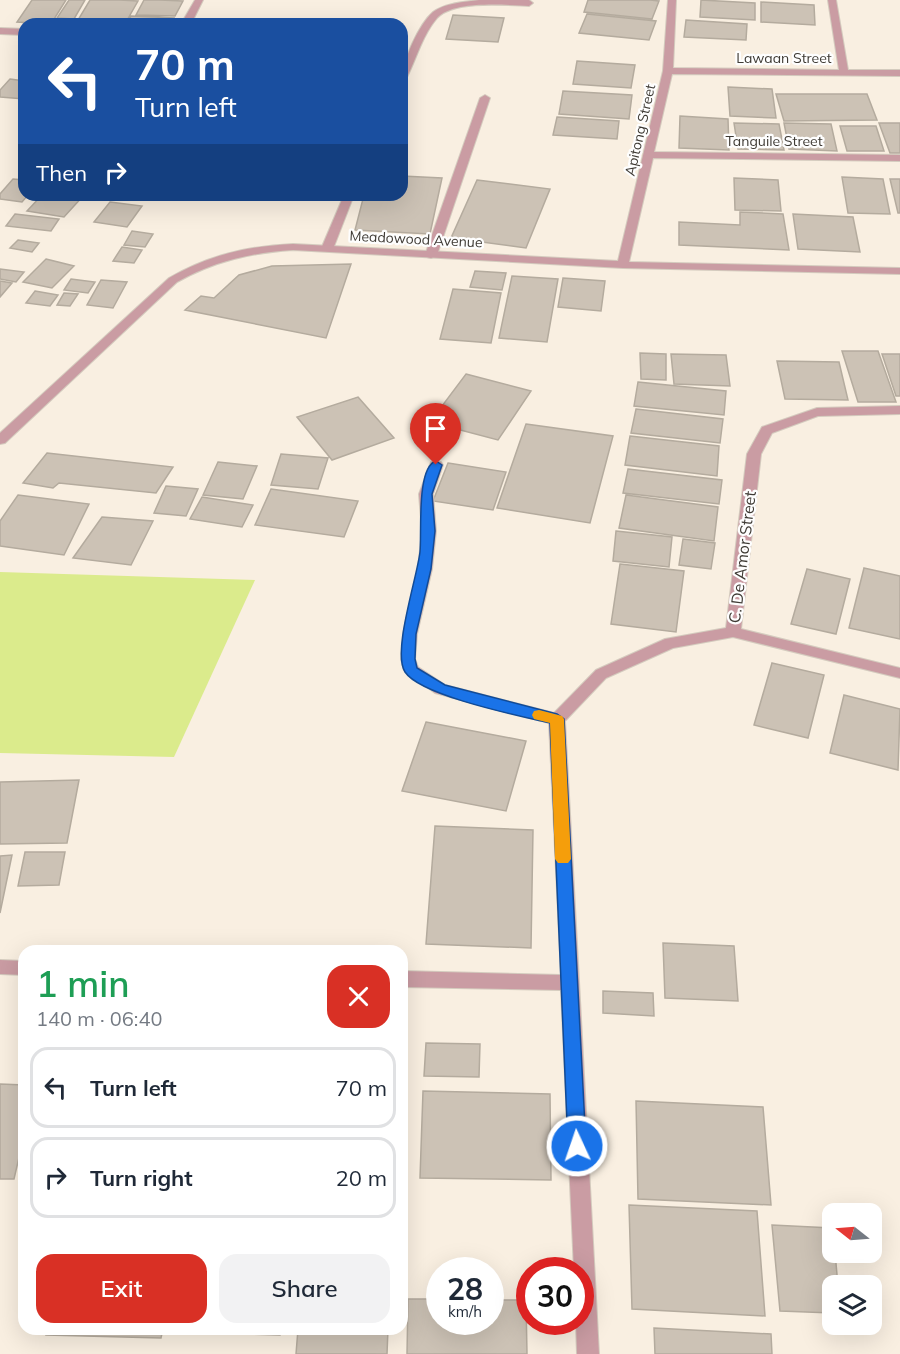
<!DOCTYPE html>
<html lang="en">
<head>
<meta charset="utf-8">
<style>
  :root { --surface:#fff; --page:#f2f2f3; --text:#1f2937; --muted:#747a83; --line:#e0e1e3; --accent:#d93025 }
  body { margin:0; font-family:Mulish,sans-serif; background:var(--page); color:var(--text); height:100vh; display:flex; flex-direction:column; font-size:22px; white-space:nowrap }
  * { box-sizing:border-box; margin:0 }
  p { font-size:20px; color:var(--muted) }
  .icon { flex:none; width:33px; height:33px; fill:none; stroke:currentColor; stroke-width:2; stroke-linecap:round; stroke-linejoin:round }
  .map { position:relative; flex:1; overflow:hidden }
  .details { position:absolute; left:18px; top:945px; width:390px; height:390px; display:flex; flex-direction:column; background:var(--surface); border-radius:18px; box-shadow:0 6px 24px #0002 }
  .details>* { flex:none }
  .guide { position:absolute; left:18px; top:18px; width:390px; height:183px; border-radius:18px; box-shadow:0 6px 24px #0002; background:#1a4fa0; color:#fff; overflow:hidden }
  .needle { width:39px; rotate:287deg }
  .fabs { position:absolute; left:822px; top:1203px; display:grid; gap:12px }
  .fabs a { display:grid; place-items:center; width:60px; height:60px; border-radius:12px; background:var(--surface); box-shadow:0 6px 24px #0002; font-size:30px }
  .speed { position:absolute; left:426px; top:1257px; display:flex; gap:12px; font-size:30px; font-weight:700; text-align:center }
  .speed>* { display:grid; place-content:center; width:78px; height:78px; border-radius:50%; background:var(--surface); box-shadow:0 6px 24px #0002; line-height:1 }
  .speed small { font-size:15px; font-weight:400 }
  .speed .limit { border:9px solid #d22; background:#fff; color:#111 }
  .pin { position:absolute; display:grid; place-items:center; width:51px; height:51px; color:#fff; margin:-62px -26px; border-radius:50% 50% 50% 0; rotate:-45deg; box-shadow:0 0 6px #0007 }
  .pin .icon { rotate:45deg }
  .me { position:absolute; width:66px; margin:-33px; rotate:357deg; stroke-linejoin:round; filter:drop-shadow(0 0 4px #0008) }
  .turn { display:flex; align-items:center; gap:21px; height:126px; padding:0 18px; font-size:27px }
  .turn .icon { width:78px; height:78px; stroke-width:2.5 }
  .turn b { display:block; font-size:42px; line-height:51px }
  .then { display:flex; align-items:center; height:57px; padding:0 18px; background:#0003; gap:12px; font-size:22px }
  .round { display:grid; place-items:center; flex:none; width:63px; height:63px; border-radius:18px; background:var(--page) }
  .summary { display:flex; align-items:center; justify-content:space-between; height:102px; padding:0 18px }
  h1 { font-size:36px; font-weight:600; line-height:45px; color:#1e9e55 }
  .cta { display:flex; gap:12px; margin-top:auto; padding:12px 18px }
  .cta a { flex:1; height:69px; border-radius:18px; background:var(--accent); color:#fff; font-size:24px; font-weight:600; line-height:69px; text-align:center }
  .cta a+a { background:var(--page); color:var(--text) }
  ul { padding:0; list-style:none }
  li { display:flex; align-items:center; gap:18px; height:81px; margin:0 12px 9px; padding:0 6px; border:3px solid var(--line); border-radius:18px }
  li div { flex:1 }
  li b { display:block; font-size:22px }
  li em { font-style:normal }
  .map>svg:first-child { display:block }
  .green { fill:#dbeb8c }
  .building { fill:#ccc2b5; stroke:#b4ab9e; stroke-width:1.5 }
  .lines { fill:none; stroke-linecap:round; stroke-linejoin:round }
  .service-casing { stroke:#d4cbbe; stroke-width:2 }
  .minor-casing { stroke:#d4cbbe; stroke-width:2 }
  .service { fill:#ca9ca3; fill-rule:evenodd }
  .minor { fill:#ca9ca3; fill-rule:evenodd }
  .route { fill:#1a73e8; stroke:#114b97; stroke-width:1.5 }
  .slow { fill:#f59e0b }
  .labels { text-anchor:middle; stroke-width:4.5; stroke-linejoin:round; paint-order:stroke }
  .far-street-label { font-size:14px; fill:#3e3a34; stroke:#fefefe }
  .street-label { font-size:16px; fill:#3e3a34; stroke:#fefefe }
</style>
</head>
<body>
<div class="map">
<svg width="900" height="1354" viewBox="0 0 900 1354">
  <rect width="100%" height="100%" fill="#f9efe1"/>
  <path class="green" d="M0 572 255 580 174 757 0 753Z"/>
  <path class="building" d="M32 0H66L51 24 17 22Z
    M69 0H85L74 19 57 18Z
    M90 0H119L138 1 126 22 78 20Z
    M144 0H159L183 1 175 16 136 15Z
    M588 0H650L659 1 652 19 584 12Z
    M701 0 755 3V20L700 17Z
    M761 2 814 5 815 25 761 22Z
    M587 14 656 21 649 40 579 33Z
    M453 15 504 18 498 42 446 39Z
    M131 16 174 18 171 24H126Z
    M686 20 747 24 746 40 684 37Z
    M577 61 635 65 631 88 573 84Z
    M10 79 24 81V99L0 97V90Z
    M728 87 772 89 776 118 730 116Z
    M563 91 632 95 629 119 559 114Z
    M776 94H867L877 120 784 121Z
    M680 116 728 119 729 150 679 148Z
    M557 117 619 121 617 139 553 135Z
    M734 123 779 124 784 150 738 149Z
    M784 123 831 124 837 151 789 149Z
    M879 123H900V153H890Z
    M840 126H876L884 151H847Z
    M402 176 442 178 430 234 355 230 364 195H402Z
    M842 177 883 179 890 214 848 213Z
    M734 178 778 180 781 211 735 210Z
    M13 179 24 180V195H28L22 202 0 199V194Z
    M890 179H900V213H898Z
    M477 180 550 189 526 248 451 238Z
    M42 195H84L64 217 27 211Z
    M110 202 142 206 127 227 94 222Z
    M740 212 783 214 789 250 679 245V222L740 225Z
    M15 214 59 219 51 231 6 226Z
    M793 214 853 217 860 252 798 249Z
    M132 231 153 234 145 247 124 245Z
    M18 240 39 243 32 252 10 248Z
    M122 247 142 250 134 263 113 261Z
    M46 259 74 266 52 288 23 282Z
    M351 264 326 338 185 310 201 296 214 298 239 275 272 266Z
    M0 269 24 272 16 282 0 279Z
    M475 271 506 273 502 290 470 287Z
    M512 276 558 279 547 342 499 338Z
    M563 278 605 281 601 311 558 307Z
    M71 279 95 282 88 293 64 290Z
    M101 280 127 282 113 308 87 305Z
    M0 281 12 283 0 297Z
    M453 289 501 293 491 343 440 339Z
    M35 291 58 295 50 306 26 303Z
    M64 293 78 294 70 306 57 305Z
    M842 351H878L896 402H858Z
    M640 353 666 354V380L641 379Z
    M671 354 726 355 730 386 674 384Z
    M882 354H900V396H896Z
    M777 361 839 362 848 400 785 399Z
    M466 374 531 391 498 440 430 422Z
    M638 382 726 391 724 415 634 406Z
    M358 397 394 438 332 460 297 417Z
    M636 409 723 419 720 443 631 433Z
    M526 424 613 436 590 523 497 508Z
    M630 436 719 446 717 476 625 465Z
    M47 453 173 467 156 493 59 483 53 488 23 483Z
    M281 454 328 458 318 489 271 485Z
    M218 462 257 466 243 499 203 495Z
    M448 463 506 472 493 510 433 501Z
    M628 469 722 480 719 504 623 493Z
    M166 486 198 489 186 516 154 513Z
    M271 489 358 501 344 537 255 525Z
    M18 495 89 504 64 555 0 546V521Z
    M626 495 718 507 714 541 619 528Z
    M202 497 253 505 242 527 190 519Z
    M102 517 153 521 131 565 73 558Z
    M616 531 672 537 669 567 613 561Z
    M683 539 715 543 711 569 679 565Z
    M620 564 684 571 676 632 611 624Z
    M864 568 900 576V639L849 628Z
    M807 569 850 579 836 634 791 624Z
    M772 663 824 675 808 738 754 725Z
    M844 695 900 709 898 770 830 753Z
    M426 722 526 741 506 811 402 791Z
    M79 780 67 843 0 844V782Z
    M435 826 533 830 531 948 426 944Z
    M25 852H65L59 885 18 886Z
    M12 855 0 913V856Z
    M663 943 734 946 738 1001 665 998Z
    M603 991 653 993 654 1016 603 1013Z
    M426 1043 480 1044 479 1077 424 1076Z
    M0 1084 24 1085V1136L14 1179H0Z
    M423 1091 550 1094 551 1180 420 1178Z
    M636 1101 763 1107 771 1205 638 1199Z
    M629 1205 757 1211 765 1316 632 1309Z
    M772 1225 832 1228V1252H835L838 1286H832V1313L780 1311Z
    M408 1299H440V1322H490V1300H526L527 1354H407Z
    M654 1328 771 1334 772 1354H655Z
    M47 1329H163L161 1338 46 1335Z
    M215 1329H281L280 1335 214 1333Z
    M298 1329H388L387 1354H296Z"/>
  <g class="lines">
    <g class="service-casing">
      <path id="service" d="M479 0H529L533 3 529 6C506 5 454 0 437 18 423 34 416 59 407 77L402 80C402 62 419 24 433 12 445 3 464 2 479 0Z
        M485 95 490 98 437 255 431 258 427 257 425 255 480 98Z
        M344 195H354L333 249 331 251H323L321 249Z"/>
    </g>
    <g class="minor-casing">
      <path id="minor" d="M195 0H203L191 24H181Z
        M668 0H676L673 68 839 70 828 0H836L848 70H900V76L672 74 654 152 900 155V161L653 158 629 262 900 268V274L623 268 293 250C250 253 215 261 177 282L5 443 0 444V433L169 278C209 255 248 246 293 244L618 261 663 71Z
        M0 28 24 29V35L0 34Z
        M900 406V414L818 416 772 433 761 454 741 629 900 668V678L733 637 673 648 606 678 565 721 599 1354H577L576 1322H580V1270H574L561 990 402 987V971L561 975 549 723 435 693 404 670 401 659 403 634 418 569 422 531 419 494 431 462H441L443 465 433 494 436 531 432 569 417 634 415 659 418 667 445 685 554 713 596 670 665 639 726 628 747 454 762 427 817 408Z
        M0 960 24 961V975L0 974Z"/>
    </g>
    <use href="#service" class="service"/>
    <use href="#minor" class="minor"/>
  </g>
  <path class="route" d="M436 461 442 465 432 494 435 531 431 569 416 634 415 659 417 668 445 685 557 714 564 719 586 1146 583 1151 577 1154 571 1151 568 1146 550 723C520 716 421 696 405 672 392 652 417 578 420 552 422 534 416 467 436 461Z"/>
  <path class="slow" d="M539 710 562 716 564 719 571 859 568 863H558L555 859 550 723 534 719 532 715 534 711Z"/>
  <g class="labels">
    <g class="far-street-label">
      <text x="784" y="63">Lawaan Street</text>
      <text transform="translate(640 130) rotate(-77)" y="5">Apitong Street</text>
      <text x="774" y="146">Tanguile Street</text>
      <text transform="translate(416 239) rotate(3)" y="5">Meadowood Avenue</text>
    </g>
    <g class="street-label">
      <text transform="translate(742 557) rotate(-83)" y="6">C. De Amor Street</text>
    </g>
  </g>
</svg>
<div class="fabs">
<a><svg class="needle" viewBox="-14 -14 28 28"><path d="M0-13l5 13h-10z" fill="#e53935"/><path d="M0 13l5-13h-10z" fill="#747a83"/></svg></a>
<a><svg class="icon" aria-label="layers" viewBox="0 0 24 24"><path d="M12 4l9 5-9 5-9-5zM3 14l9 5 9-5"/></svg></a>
</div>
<div class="speed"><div>28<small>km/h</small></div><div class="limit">30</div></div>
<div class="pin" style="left:436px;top:465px;background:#d93025"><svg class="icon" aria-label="arrive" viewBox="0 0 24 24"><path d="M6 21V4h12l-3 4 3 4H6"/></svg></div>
<svg class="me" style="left:577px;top:1146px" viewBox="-20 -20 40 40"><circle r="17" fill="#1a73e8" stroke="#fff" stroke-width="3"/><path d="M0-11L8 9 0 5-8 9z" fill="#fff"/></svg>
<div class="guide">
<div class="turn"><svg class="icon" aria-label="left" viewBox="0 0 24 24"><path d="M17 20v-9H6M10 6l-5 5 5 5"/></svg><div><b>70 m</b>Turn left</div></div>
<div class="then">Then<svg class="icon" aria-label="right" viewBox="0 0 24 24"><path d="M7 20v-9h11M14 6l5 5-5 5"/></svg></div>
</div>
<section class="details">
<div class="summary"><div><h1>1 min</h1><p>140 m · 06:40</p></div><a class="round" style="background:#d93025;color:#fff"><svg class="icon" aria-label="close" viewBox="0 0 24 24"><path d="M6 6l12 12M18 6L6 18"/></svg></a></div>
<ul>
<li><svg class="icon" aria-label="left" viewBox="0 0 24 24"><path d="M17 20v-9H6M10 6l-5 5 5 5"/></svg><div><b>Turn left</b></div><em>70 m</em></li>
<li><svg class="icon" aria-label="right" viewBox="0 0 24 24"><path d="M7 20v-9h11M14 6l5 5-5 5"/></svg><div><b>Turn right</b></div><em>20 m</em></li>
</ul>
<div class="cta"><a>Exit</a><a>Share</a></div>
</section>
</div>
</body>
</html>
